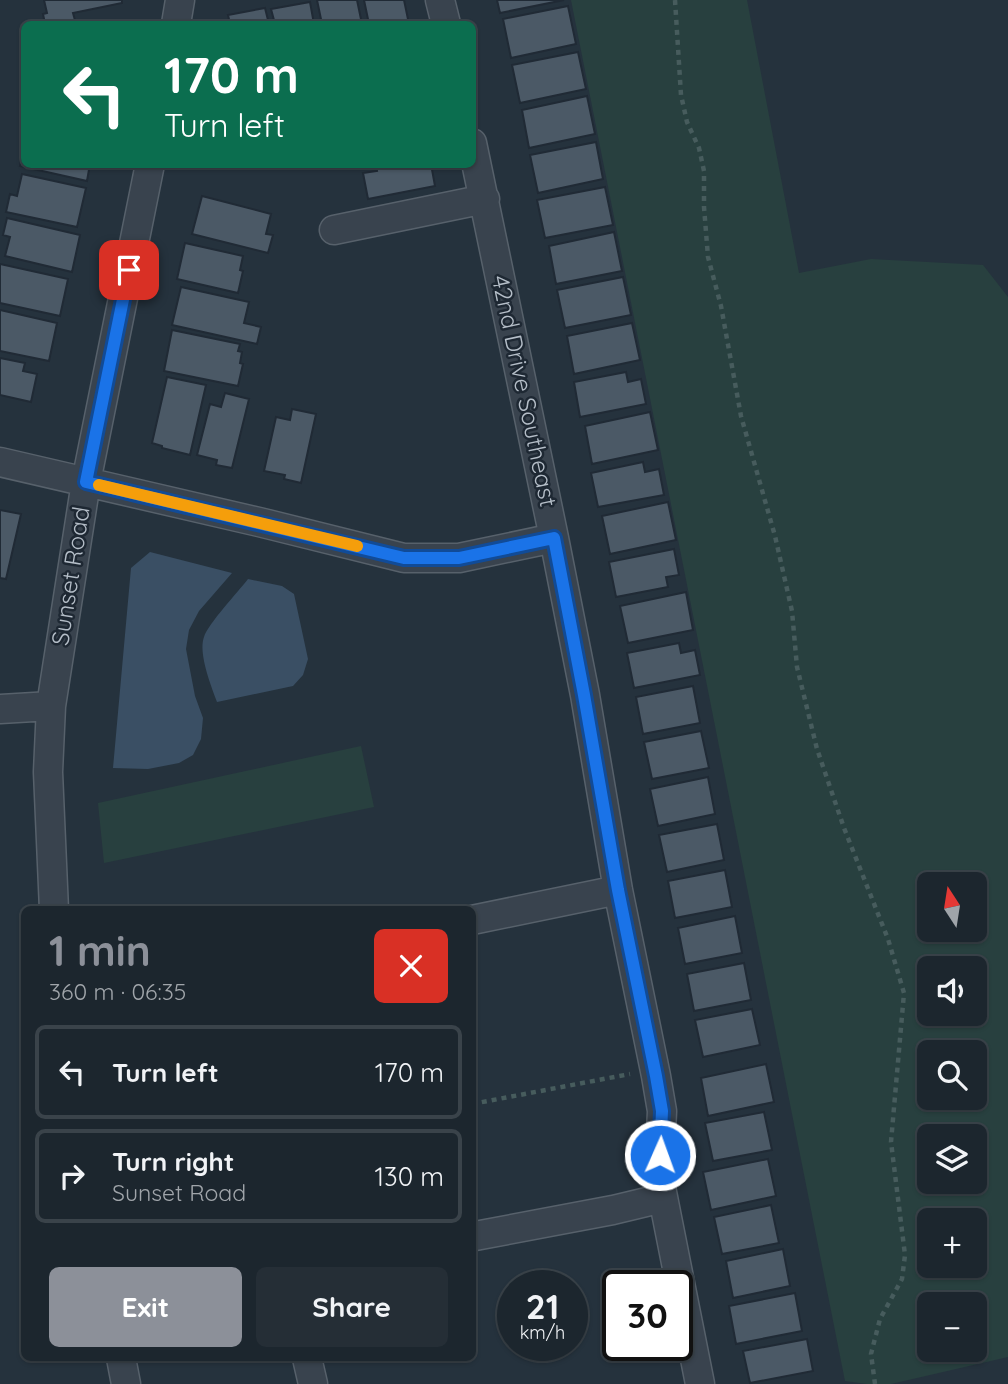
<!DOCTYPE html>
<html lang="en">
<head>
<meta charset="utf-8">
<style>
  :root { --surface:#1c262e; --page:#252e36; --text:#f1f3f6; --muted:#a0a5aa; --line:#3a434a; --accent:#8c9099 }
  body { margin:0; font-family:Quicksand,sans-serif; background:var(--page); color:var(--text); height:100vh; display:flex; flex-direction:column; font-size:26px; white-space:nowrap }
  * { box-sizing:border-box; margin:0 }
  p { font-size:23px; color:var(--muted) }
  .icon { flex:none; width:38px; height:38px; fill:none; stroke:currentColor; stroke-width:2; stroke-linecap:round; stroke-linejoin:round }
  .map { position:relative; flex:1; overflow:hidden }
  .sheet { position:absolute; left:21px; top:906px; width:455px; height:455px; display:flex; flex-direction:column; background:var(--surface); border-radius:10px; box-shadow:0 2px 5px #0004,0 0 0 2px var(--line) }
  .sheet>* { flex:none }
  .guide { position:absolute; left:21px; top:21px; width:455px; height:147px; border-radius:10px; box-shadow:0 2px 5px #0004,0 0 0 2px var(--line); background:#0b6e4f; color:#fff; overflow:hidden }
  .needle { width:46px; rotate:348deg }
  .tools { position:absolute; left:917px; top:872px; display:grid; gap:14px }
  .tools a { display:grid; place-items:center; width:70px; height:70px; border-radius:10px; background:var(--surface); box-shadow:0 2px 5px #0004,0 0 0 2px var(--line); font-size:35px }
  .speed { position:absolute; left:497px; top:1270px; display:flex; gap:14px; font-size:35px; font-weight:700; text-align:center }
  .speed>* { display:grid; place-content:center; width:91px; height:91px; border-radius:50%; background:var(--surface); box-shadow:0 2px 5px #0004,0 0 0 2px var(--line); line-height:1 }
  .speed small { font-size:18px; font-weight:400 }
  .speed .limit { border:4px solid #111; border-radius:10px; background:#fff; color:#111 }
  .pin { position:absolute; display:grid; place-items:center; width:60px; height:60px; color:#fff; margin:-30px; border-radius:14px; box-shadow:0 4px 10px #0006 }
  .me { position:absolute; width:77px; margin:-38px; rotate:2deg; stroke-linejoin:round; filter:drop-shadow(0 0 5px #0008) }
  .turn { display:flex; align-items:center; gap:24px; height:147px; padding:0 28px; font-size:32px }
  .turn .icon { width:91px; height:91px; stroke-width:2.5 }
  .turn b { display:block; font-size:49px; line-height:60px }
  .round { display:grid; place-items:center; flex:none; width:74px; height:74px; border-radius:10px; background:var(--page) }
  .head { display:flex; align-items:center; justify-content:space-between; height:119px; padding:0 28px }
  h1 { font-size:42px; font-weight:700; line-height:52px; color:var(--accent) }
  .cta { display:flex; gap:14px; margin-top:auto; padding:14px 28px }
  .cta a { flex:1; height:80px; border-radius:10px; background:var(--accent); color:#fff; font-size:28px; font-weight:700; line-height:80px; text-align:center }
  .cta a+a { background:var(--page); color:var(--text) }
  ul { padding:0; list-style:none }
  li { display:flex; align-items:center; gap:21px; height:94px; margin:0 14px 10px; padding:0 14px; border:4px solid var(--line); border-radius:10px }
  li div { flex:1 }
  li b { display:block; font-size:26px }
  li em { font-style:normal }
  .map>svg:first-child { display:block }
  .green { fill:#28403f; fill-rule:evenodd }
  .water { fill:#3a4f64 }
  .building { fill:#4b5966; stroke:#202a35; stroke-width:2 }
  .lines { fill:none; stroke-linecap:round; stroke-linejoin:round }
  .minor-casing { stroke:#57616b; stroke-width:31 }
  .path { stroke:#475c5d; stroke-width:4.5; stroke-dasharray:5 5; stroke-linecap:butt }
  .minor { stroke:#39434e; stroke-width:28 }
  .route-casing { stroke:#114b97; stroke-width:18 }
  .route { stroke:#1a73e8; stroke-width:12 }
  .slow { stroke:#f59e0b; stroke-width:12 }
  .labels { text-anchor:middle; stroke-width:5; stroke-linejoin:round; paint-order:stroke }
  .street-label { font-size:24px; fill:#b5bec8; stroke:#1e2833 }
</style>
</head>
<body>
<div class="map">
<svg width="1008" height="1384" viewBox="0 0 1008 1384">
  <rect width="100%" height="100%" fill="#25323d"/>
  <path class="green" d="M571 0H747L799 273 871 259 983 265 1008 297V1357L891 1384H867L845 1381ZM929 884H975V929H929ZM929 968H975V1013H929ZM929 1052H975V1097H929ZM929 1136H975V1181H929ZM929 1220H975V1265H929ZM929 1304H975V1349H929Z
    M361 746 374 807 104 863 98 803Z"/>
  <path class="water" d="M150 552 232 573 199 611 189 630 186 649 195 696 203 718 201 739 193 755 179 763 148 769 113 768 131 568Z
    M248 579 282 586 294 594 308 659 303 675 293 686 217 702C211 686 198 653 204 637 208 624 238 592 248 579Z"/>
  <path class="building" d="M44 0H122V3L73 13 76 24H45L43 14 47 13Z
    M317 0H357L362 24H322Z
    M364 0H404L409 24H369Z
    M497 0H564L500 13Z
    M310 2 314 24H275L271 9Z
    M568 6 576 44 511 58 503 19Z
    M265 8 269 24H230L228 15Z
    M578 52 586 89 520 103 512 65Z
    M587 96 595 134 529 148 522 110Z
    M596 142 603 179 538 193 530 155Z
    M24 143V164H90L87 181 20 166Z
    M376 164H431L435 186 368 199 363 173 377 171Z
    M22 174 86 188 77 227 6 212 10 194 17 196Z
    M605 187 613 225 545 238 537 200Z
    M202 196 271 214 266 234 273 235 268 253 192 234Z
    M7 218 80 235 72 272 5 256 10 237 3 235Z
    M614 232 622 271 556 284 549 246Z
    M185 243 243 256 240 270 243 271 238 293 177 279Z
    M0 264 68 279 60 316 0 303Z
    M623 277 631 315 565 328 557 290Z
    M181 287 249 302 244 323 261 327 257 344 172 325Z
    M0 310 57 323 49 361 0 351Z
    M632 323 640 360 574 374 567 336Z
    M172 330 240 344 238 351 242 352 240 363 243 364 238 386 164 371Z
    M0 358 25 363 23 371 37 374 31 402 0 395Z
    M626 372 628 382 641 379 646 404 580 417 574 382Z
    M167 377 206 385 190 455 162 448V446L152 443Z
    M225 393 249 399 232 468 216 465 217 460 197 455 210 404 221 407Z
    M292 409 316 414 301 483 284 479 285 475 264 471 276 417 290 420Z
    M650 412 658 450 592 464 585 426Z
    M643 462 645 472 659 469 664 495 598 507 591 473Z
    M668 502 676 540 610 554 602 516Z
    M0 510 21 514 6 579 0 578Z
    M674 549 679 575 666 577 668 587 616 597 609 562Z
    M686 592 693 630 628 643 620 606Z
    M679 643 681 653 695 650 700 675 634 688 627 653Z
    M693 686 700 723 643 734 636 697Z
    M701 731 709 768 652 779 644 742Z
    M708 777 715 814 658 826 650 789Z
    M717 824 724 860 667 872 659 835Z
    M725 870 732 907 675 918 668 881Z
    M735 916 742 953 685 964 678 928Z
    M744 963 751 1000 694 1011 687 974Z
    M752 1009 760 1045 703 1057 695 1020Z
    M766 1064 774 1102 708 1116 701 1078Z
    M764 1112 772 1150 713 1161 705 1123Z
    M768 1159 776 1196 711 1210 703 1172Z
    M771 1205 779 1243 722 1254 714 1217Z
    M783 1249 790 1286 733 1298 726 1261Z
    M795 1293 802 1331 736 1344 729 1306Z
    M807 1339 813 1371 750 1383 743 1351Z"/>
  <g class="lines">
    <g class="minor-casing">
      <path id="minor" d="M440 0 446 24
        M176 24 180 0
        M472 143 554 538 585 695 618 890 656 1076 662 1111 659 1177 700 1384
        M334 230 485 199
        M0 462 259 522 404 558H459L554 538
        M0 709 51 706
        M54 910 48 772 51 706 86 482 150 164
        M472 920 618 890
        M475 1236 613 1210 663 1198
        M121 1358 126 1384
        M307 1358 313 1384"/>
    </g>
    <path class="path" d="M675 0 681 95 687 122 699 148 704 171V207L708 257 721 306 741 416 775 536 792 611 797 667 817 749 844 828 888 939 904 993 891 1142 905 1255 902 1279 880 1319 871 1354 875 1384
      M472 1104 630 1074"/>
    <use href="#minor" class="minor"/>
  </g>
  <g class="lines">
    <g class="route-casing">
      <path id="route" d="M129 270 86 482 404 558H459L554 538 584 695 618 890 656 1076 662 1111 660 1155"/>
    </g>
    <use href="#route" class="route"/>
    <path class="slow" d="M99 485 357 546"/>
  </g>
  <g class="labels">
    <g class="street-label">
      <text transform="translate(524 391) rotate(78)" y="8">42nd Drive Southeast</text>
      <text transform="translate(71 576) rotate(-81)" y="8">Sunset Road</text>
    </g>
  </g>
</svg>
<div class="tools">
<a><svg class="needle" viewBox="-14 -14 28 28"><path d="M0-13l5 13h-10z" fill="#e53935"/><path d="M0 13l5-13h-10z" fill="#a0a5aa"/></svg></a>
<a><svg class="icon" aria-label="sound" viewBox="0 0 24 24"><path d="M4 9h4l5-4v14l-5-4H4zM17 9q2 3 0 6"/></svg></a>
<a><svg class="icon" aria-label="search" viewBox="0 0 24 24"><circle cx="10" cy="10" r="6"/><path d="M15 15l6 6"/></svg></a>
<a><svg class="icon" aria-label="layers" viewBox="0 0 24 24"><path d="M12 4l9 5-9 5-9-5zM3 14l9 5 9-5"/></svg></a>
<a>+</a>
<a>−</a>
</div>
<div class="speed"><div>21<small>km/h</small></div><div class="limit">30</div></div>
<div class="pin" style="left:129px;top:270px;background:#d93025"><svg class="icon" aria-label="arrive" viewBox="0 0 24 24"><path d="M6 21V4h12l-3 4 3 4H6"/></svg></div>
<svg class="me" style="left:660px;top:1155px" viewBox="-20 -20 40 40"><circle r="17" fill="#1a73e8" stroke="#fff" stroke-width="3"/><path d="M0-11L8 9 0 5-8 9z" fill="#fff"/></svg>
<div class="guide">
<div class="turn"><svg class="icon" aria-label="left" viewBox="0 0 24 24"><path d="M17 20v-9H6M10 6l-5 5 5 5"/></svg><div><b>170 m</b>Turn left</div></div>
</div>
<section class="sheet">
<div class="head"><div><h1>1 min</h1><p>360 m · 06:35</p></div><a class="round" style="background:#d93025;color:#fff"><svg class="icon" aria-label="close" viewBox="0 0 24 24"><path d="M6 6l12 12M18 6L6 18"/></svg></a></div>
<ul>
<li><svg class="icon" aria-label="left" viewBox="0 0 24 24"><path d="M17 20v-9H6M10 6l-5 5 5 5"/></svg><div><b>Turn left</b></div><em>170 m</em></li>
<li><svg class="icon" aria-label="right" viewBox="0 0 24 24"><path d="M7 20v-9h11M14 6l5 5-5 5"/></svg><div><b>Turn right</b><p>Sunset Road</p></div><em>130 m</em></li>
</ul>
<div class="cta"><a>Exit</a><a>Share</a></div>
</section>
</div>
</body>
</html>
